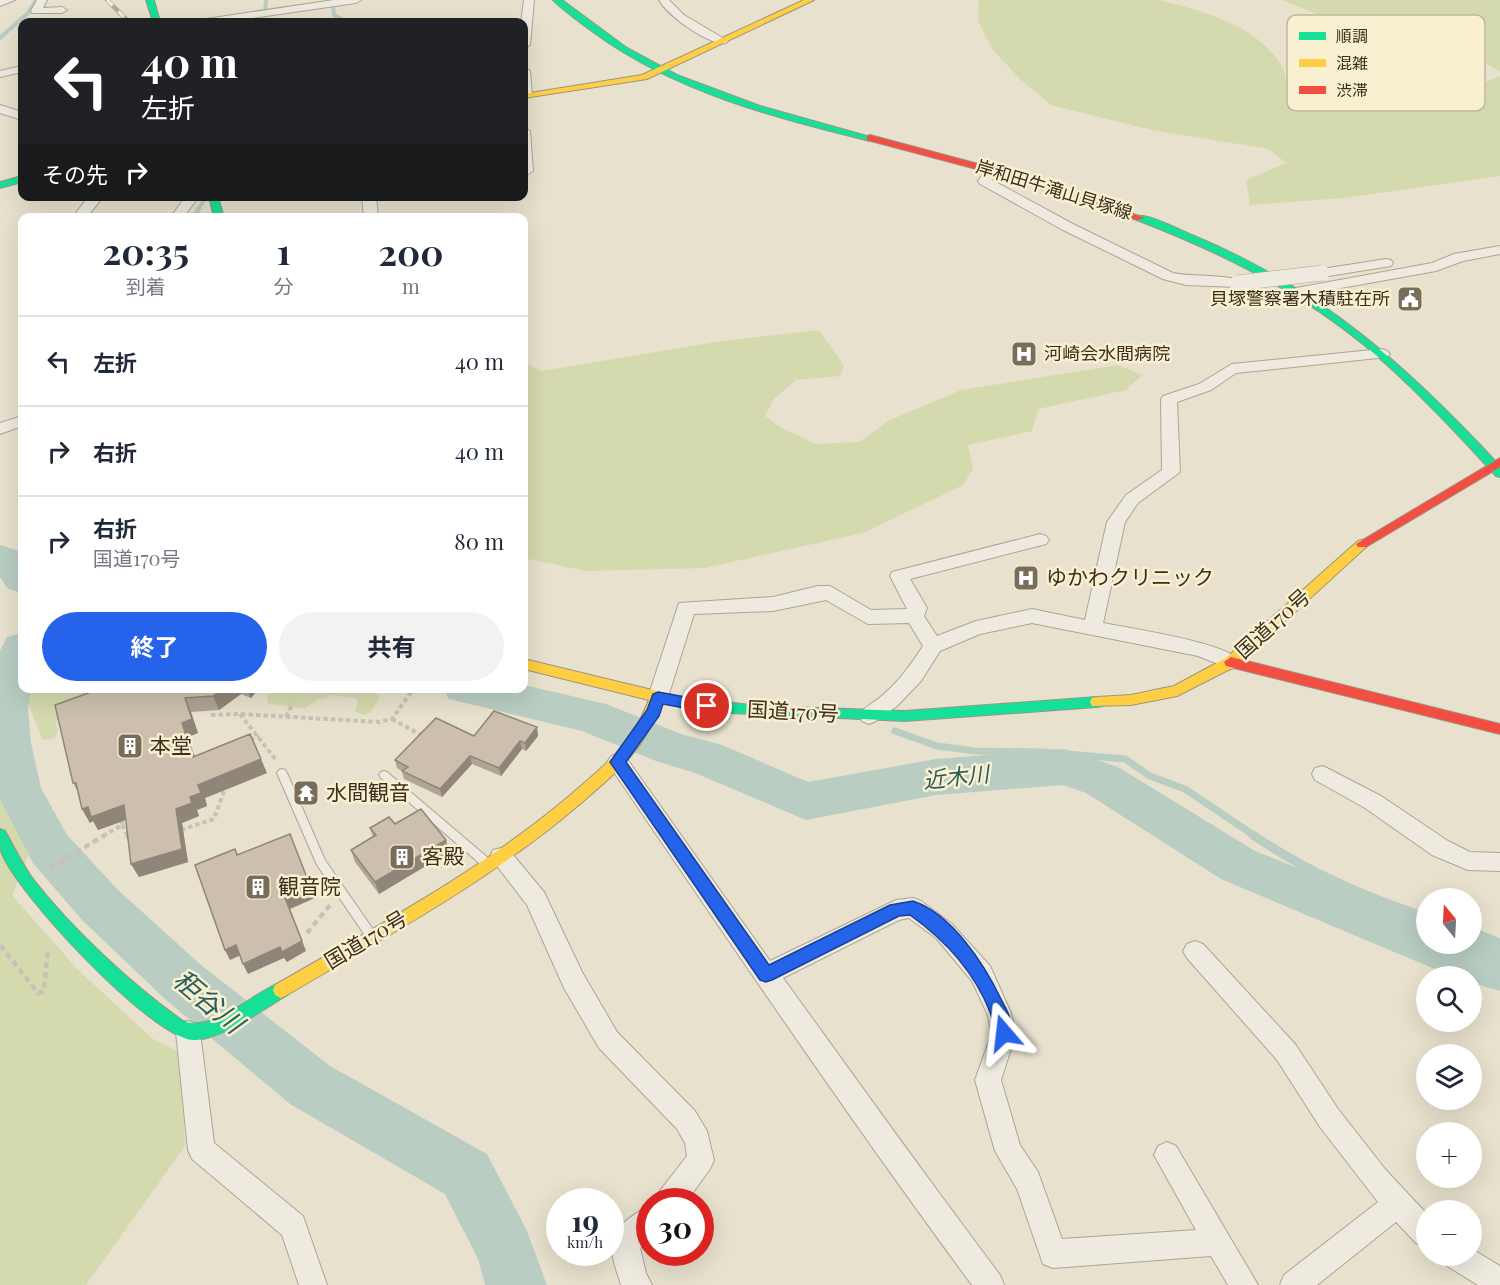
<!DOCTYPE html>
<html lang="ja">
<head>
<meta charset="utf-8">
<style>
  :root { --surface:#fff; --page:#f2f2f3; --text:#1f2937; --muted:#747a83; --line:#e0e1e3; --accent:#2563eb }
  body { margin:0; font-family:"Playfair Display","Noto Sans JP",serif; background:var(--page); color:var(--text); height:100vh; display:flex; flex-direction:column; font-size:22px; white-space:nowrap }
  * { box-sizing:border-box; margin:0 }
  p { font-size:20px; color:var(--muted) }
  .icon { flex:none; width:33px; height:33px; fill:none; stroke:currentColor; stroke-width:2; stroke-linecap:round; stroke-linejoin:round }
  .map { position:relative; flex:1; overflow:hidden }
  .drawer { position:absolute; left:18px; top:213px; width:510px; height:480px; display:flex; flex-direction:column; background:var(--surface); border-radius:12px; box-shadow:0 6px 24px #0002 }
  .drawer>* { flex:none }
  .guide { position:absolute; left:18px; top:18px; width:510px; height:183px; border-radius:12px; box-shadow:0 6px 24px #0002; background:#202124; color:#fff; overflow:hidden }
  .needle { width:39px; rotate:342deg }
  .fabs { position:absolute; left:1416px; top:888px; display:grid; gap:12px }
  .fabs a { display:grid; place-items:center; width:66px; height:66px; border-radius:50%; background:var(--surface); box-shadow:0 6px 24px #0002; font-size:30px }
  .speed { position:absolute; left:546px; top:1188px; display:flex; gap:12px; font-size:30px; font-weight:700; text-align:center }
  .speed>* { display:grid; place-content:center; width:78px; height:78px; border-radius:50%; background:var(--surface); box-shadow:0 6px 24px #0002; line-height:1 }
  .speed small { font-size:15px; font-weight:400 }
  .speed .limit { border:9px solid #d22; background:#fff; color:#111 }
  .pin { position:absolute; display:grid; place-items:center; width:51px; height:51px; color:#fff; margin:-26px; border:3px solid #fff; border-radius:50%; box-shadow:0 2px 6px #0007 }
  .me { position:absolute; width:66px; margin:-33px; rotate:343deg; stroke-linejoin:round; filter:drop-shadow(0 0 4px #0008) }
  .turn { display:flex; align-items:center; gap:21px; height:126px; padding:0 24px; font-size:27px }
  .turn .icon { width:78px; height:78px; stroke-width:2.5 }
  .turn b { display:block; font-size:42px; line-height:51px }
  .then { display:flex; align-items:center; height:57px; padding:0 24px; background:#0003; gap:12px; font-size:22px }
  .eta { display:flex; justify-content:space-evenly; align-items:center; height:102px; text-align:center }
  .eta b { font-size:36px; font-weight:700; line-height:42px }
  .cta { display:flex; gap:12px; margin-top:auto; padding:12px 24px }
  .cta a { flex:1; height:69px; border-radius:36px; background:var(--accent); color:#fff; font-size:24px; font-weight:700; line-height:69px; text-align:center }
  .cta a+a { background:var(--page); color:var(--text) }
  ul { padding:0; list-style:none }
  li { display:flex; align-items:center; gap:18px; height:90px; padding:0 24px; border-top:2px solid var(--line) }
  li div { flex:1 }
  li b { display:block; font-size:22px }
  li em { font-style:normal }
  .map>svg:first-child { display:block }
  .green { fill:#d5d9ae }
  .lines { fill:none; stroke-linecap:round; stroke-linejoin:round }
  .stream-far3 { stroke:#b9cdc2; stroke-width:4 }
  .stream-far2 { stroke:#b9cdc2; stroke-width:5 }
  .stream-far1 { stroke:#b9cdc2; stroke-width:7 }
  .stream { stroke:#b9cdc2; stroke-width:9 }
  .river { fill:#b9cdc2; fill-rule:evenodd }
  .lane-casing { stroke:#aca596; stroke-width:2 }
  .street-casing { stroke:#aca596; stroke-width:2 }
  .fast-casing { stroke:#9c9586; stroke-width:2 }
  .slow-casing { stroke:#9c9586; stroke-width:2 }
  .jam-casing { stroke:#9c9586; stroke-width:2 }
  .path-far1 { stroke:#c7c2b6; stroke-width:4; stroke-dasharray:4.5 3; stroke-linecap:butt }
  .path { stroke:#c7c2b6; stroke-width:4.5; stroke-dasharray:6 4; stroke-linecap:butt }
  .lane { fill:#efeadf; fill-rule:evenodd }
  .street { fill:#efeadf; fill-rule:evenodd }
  .fast { fill:#16e098; fill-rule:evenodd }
  .slow { fill:#ffcf43; fill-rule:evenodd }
  .jam { fill:#f24e42; fill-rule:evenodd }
  .rail-casing { stroke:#aeaaa0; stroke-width:4.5 }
  .rail { stroke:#f9f0d2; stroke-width:3; stroke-dasharray:8; stroke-linecap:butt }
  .street-bridge-casing { stroke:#aca596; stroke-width:16; stroke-linecap:butt }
  .street-bridge { stroke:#efeadf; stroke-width:15 }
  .wall { fill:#afa495 }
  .shaded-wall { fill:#8f8679 }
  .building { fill:#ccbfad; stroke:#8f8679; stroke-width:1.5 }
  .route { fill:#2563eb; stroke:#184099; stroke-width:1.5 }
  .labels { text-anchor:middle; stroke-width:5; stroke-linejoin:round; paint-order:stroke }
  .far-street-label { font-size:18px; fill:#3d2e1d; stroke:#f9f0d2 }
  .far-poi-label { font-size:18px; fill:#3d2e1d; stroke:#f9f0d2; text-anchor:end }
  .poi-label { font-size:21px; fill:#3d2e1d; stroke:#f9f0d2; text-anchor:start }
  .street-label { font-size:21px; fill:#3d2e1d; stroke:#f9f0d2 }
  .water-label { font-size:22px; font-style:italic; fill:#2a5e5e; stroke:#f9f0d2 }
  .near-water-label { font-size:27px; font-style:italic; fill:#2a5e5e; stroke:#f9f0d2 }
  .key { fill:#f9f0d2; stroke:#c1b69c; stroke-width:1.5 }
  .key-label { font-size:16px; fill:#3d2e1d }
</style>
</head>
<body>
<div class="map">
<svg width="1500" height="1285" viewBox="0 0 1500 1285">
  <rect width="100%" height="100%" fill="#e7e1cd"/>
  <path class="green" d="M979 0H1159C1202 11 1257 25 1281 65 1286 72 1286 84 1288 92L1320 101 1354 92 1483 83 1500 76V176L1344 198 1250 205 1246 180 1286 163 1269 149 1152 130 1051 105 1020 79 993 50 978 21Z
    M1282 0H1500V72L1448 40 1324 17Z
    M819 330 844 366 840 376 796 380 774 399 765 416 780 427 816 444 859 442 888 421 961 390 1118 365 1142 375 1126 390 1038 409 1032 431 968 445 973 469 963 485 863 533 704 568 586 571 524 558V362L541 371 715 342Z
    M272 688 367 689 378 695 379 699 370 713 364 715 355 712 358 702 356 698 333 695 324 699H318L304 709 267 703 268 695Z
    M23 689H106L61 715 56 722 58 731 55 738 47 740 42 739Z
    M0 767 33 843 12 895 77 969 153 1039 182 1053 185 1146 86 1285H0Z"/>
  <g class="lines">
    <path class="stream-far3" d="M333 6 334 15 347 22
      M265 11 266 0
      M0 38 28 13 36 0
      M196 213 204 200"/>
    <path class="stream-far2" d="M193 218 197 212"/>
    <path class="stream-far1" d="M895 731 937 746 975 751 1043 752 1125 759 1150 776 1185 789 1255 836"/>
    <path class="stream" d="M1253 835C1307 872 1364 897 1426 917
      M1472 932 1500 943"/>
    <path class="river" d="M0 545 22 552V593L8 589 0 577Z
      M22 633V688H31L28 710 31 743 41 788 67 835 118 890 201 965 330 1066 487 1154 526 1229 547 1285H485L478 1259 445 1194 290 1104 165 999 82 920 33 863 0 799V651L7 637Z
      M524 685 606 704 681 734 722 745 808 782 936 759 1064 749 1118 767 1255 851 1426 919V944H1472V937L1500 945V991L1472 983V976L1449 975 1221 879 1086 793 1063 785 936 795 806 820 695 773 656 761 582 731 449 699 443 688H524Z"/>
    <g class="lane-casing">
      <path id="lane" d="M282 769 285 770 287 773 325 860 372 928 373 931 372 934 368 936 364 934 317 865 277 773 279 770Z
        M384 771 387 772 487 857 488 860 487 863 483 864 479 863 381 778 379 775 381 772Z"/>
    </g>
    <g class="street-casing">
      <path id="street" d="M0 0H15L0 6Z
        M37 0H47L43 8 62 7 67 10 62 13H32L31 11Z
        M334 0H361L356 3 225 22H201L206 19Z
        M524 0H534L530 45 524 48V22H521Z
        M659 0H669L684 15 728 41 726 43C709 46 667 15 659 0Z
        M22 66V72L0 77V71Z
        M524 68 530 71 532 95 526 99 524 98Z
        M0 105 22 112V120L0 113Z
        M524 127 530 131 533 171 527 175 524 174Z
        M992 167 998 171 992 180 1073 224 1173 273C1189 277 1236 274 1244 283L1237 287 1186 285 1163 279 1063 230 980 184 978 181 987 168Z
        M86 196H100L99 202 86 218H72L85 201Z
        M186 196H199L183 218H170Z
        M362 196H376L378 218H364Z
        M1500 246V254L1463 261 1436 271 1296 296 1289 292 1296 288 1432 263 1454 254Z
        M1386 259 1391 260 1393 263 1391 266 1322 277 1315 273 1322 269Z
        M1382 349 1387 351 1390 354 1387 357 1236 373 1211 390 1177 402 1180 472 1138 503 1125 522 1103 623C1129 628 1230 643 1241 662L1238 667 1231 669 1198 656 1032 623 980 634 940 651 921 681 897 706 876 721 869 724 862 721 859 716C864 706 876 702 884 694 900 680 911 664 923 646L909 623 868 624 826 600 773 611 694 614 668 697 665 702 658 705 651 702 648 697 679 603 773 597 818 586H830L871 610 907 609 890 576 892 572 1040 534 1046 536 1049 540 1046 544 910 579 927 608 924 616 937 636 976 621 1032 609 1085 620 1107 522 1126 495 1162 470 1161 399 1163 396 1199 384 1232 364Z
        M22 416V426L0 434V423Z
        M618 754 625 756 770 961 896 900 913 898 921 901 952 924 990 966 1011 1013 1016 1033 1001 1080 1020 1145 1038 1172 1062 1239 1196 1230 1154 1155 1158 1146 1167 1142 1176 1146 1258 1285H1228L1211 1256 1053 1268 1043 1264 1017 1189 995 1151 975 1080 992 1033 987 1013 972 981 936 938 909 918 899 920 783 978C855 1077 926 1177 1000 1275L1004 1285H972C847 1116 729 941 611 768L607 762 611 756Z
        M1323 766 1381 796 1448 841 1470 852 1500 853V871L1468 870 1432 855 1365 808 1315 780 1312 774 1315 768Z
        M501 848 509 850 544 892 582 972 617 1032 695 1111 707 1131 714 1160 710 1169 686 1202H656L659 1192 687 1156 685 1143 677 1129 599 1048 564 988 527 905 490 857 493 850Z
        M1195 941 1203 944 1295 1044 1338 1109 1385 1169 1426 1213V1247L1416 1243 1396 1222 1317 1285H1280L1284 1275 1378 1202 1320 1127 1277 1060 1187 958 1183 951 1187 944Z
        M188 1021 197 1024 200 1032 214 1143 303 1216 327 1285H299L282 1235 192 1159 188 1150 176 1032 179 1024Z
        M650 1206V1239L640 1248 646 1273 652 1285H621C618 1276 610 1251 611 1242 613 1228 637 1211 650 1206Z
        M1472 1249 1500 1266V1285H1478L1447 1266 1443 1256H1472Z"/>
    </g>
    <g class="fast-casing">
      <path id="fast" d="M146 0H154L160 22H153Z
        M553 0H562L627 48 677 75 760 106 874 138 870 141C773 117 675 92 593 32 580 22 565 12 553 0Z
        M22 176V182L0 188V182Z
        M209 196H218L224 218H214Z
        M1137 216C1150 214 1179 230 1192 235 1322 289 1406 365 1500 466V477L1496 476C1454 430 1411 384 1363 344 1296 289 1217 251 1137 220Z
        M1097 697 1102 698 1104 702 1102 706 1097 707 905 721 707 712 680 707 678 703 680 699 685 698 761 706 905 711Z
        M0 829 5 831C14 847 22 864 33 879 72 929 131 984 183 1021 213 1033 253 993 281 982L287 985 289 990 287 995C265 1009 218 1041 193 1040 152 1038 14 891 1 851 0 845 0 836 0 829Z"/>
    </g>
    <g class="slow-casing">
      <path id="slow" d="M804 0H814L647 79 524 98V94L642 75Z
        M1362 540 1368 544 1366 547 1236 666 1177 696 1131 705 1092 706 1090 702 1092 698 1097 697 1131 695 1174 686 1226 658 1358 541Z
        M524 659 685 698 690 699 692 703 690 707 685 708 662 703C656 715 651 728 643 740 627 764 602 785 580 804 491 880 387 936 287 995L281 998 275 995 273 990 275 985C375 927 479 872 568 797 590 778 616 757 633 733 639 723 644 711 649 700L524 669Z"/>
    </g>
    <g class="jam-casing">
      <path id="jam" d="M870 135 1001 170 1145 218 1137 220 995 174 867 140V136Z
        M1500 458V467L1366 547H1358L1356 544Z
        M1231 657 1500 724V734L1226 666 1224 662Z"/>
    </g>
    <path class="path-far1" d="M88 688 89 695H91
      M240 714 276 760
      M211 715 239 714 379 722 392 719 414 688
      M286 717 293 703
      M392 719 423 736
      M250 740 259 736
      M122 825 128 836
      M181 830 214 819 224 791 222 785
      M103 836 122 825V817"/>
    <path class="path" d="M127 835 130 840
      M50 868 105 835
      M307 933 331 904
      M0 948 2 947 38 993 44 991 48 950"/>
    <use href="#lane" class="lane"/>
    <use href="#street" class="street"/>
    <use href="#fast" class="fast"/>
    <use href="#slow" class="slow"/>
    <use href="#jam" class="jam"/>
    <g class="rail-casing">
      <path id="rail" d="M107 0 129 22"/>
    </g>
    <use href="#rail" class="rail"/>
    <g class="street-bridge-casing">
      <path id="street-bridge" d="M1237 283 1322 273"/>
    </g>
    <use href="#street-bridge" class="street-bridge"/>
  </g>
  <path class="wall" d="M102 688H259L251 698 241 694 219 710 191 712 198 733 188 737 194 756 267 773 205 798 207 806 197 810 199 816 182 823 188 862 139 877 131 864 126 820 98 830 93 821 90 823 82 809 78 792 73 783Z
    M537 727 538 736 526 751 522 749 501 776 472 764 442 797 404 779 402 771 397 768 395 760Z
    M395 824 449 852 379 894 355 862 351 850 373 837 370 828Z"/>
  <path class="shaded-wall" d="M224 688H238L241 694 219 710 213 696Z
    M247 688H259L251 698Z
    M185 698 191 712 198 733 188 737 199 770 193 757 182 723Z
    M537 727 538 736 526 751 525 743Z
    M520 741 522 749 501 776 499 768Z
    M470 756 472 764 442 797 440 789Z
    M261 759 267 773 205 798 207 806 197 810 199 816 182 823 188 862 139 877 131 864 176 809 190 797 198 785Z
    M124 805 131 818 98 830 93 821 90 823 82 809 88 807Z
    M290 834 315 898 290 909 306 951 287 962 284 958 248 974 243 964 285 898Z
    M446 840 449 852 379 894 375 882Z
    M236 945 241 955 230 960 225 950Z"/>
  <path class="building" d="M102 688H224L213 696 185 698 192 719 182 723 193 757 250 734 261 759 198 785 201 793 190 797 192 803 176 809 182 849 131 864 124 805 91 817 88 807 82 809 76 783H73L55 705Z
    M494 711 537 727 525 743 520 741 499 768 470 756 440 789 402 771 408 767 395 760 436 718 474 736Z
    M421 809 446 840 375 882 351 850 376 835 370 828 389 817 395 824Z
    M290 834 311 888 285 898 302 941 282 952 280 947 243 964 236 945 225 950 195 865 235 849 237 855Z"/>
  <path class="route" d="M658 692 707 701 714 706 707 712 663 704 659 716 626 762 769 965 890 905 913 901C952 914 984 964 1001 999 1007 1010 1016 1027 1010 1039L1004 1041 998 1039C994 1030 993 1020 990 1012 974 971 945 940 910 915L899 916 772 980 766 982 760 980 610 762 647 710 653 694Z"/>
  <defs>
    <g id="civic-square" transform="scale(1.35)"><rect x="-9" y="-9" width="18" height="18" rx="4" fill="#786d5b" stroke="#f9f0d2"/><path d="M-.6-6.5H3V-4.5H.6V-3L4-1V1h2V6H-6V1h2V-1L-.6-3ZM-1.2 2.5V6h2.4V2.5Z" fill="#fff"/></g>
    <g id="hospital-square" transform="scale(1.35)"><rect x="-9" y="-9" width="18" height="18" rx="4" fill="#786d5b" stroke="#f9f0d2"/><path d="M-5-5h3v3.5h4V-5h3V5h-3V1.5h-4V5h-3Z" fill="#fff"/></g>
    <g id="building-square" transform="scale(1.35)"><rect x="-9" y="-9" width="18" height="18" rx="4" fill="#786d5b" stroke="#f9f0d2"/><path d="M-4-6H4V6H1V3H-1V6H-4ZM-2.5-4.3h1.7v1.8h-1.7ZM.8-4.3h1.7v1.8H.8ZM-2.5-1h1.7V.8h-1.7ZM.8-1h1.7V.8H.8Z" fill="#fff"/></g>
    <g id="temple-square" transform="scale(1.35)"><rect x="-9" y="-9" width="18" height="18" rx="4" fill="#786d5b" stroke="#f9f0d2"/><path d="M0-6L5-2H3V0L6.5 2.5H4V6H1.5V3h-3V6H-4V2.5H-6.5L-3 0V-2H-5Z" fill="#fff"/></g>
  </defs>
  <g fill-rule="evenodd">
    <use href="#civic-square" x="1410" y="299"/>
    <use href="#hospital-square" x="1024" y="354"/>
    <use href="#hospital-square" x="1026" y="578"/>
    <use href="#building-square" x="130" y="746"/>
    <use href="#temple-square" x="306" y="793"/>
    <use href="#building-square" x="402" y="857"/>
    <use href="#building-square" x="258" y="887"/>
  </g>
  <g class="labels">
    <g class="far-street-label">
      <text transform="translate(1054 190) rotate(17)" y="6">岸和田牛滝山貝塚線</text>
    </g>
    <g class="far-poi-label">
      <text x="1390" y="305">貝塚警察署木積駐在所</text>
      <text x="1044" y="360" text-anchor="start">河崎会水間病院</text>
    </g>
    <g class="poi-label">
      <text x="1046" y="585">ゆかわクリニック</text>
      <text x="150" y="753">本堂</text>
      <text x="326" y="800">水間観音</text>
      <text x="422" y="864">客殿</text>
      <text x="278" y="894">観音院</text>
    </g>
    <g class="street-label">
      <text transform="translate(1273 624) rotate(-42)" y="7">国道170号</text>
      <text transform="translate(793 712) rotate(3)" y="7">国道170号</text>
      <text transform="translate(366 940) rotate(-31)" y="7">国道170号</text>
    </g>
    <g class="water-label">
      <text transform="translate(956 777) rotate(-6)" y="8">近木川</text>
    </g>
    <g class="near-water-label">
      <text transform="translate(208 1002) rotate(40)" y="9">秬谷川</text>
    </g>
  </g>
  <rect x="1287" y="15" width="198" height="96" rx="9" class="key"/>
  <rect x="1299" y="32" width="27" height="8" fill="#16e098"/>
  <rect x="1299" y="59" width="27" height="8" fill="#ffcf43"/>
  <rect x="1299" y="86" width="27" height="8" fill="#f24e42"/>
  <g class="key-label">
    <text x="1336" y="42">順調</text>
    <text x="1336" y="69">混雑</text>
    <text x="1336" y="96">渋滞</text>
  </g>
</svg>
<div class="fabs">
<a><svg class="needle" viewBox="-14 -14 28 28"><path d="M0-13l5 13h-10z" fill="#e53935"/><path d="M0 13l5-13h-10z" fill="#747a83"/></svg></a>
<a><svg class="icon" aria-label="search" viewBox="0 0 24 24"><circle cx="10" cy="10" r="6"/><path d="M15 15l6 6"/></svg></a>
<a><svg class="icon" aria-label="layers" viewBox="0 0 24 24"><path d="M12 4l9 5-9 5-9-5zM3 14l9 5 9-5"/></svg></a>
<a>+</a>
<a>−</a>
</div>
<div class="speed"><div>19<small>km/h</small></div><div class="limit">30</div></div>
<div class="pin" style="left:707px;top:706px;background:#d93025"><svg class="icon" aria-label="arrive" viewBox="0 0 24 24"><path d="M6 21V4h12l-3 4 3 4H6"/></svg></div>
<svg class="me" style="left:1004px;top:1033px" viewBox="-20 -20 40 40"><path d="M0-17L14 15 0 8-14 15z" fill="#2563eb" stroke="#fff" stroke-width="4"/></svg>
<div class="guide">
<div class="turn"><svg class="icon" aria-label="left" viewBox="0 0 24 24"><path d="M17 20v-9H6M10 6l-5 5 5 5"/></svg><div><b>40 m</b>左折</div></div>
<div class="then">その先<svg class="icon" aria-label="right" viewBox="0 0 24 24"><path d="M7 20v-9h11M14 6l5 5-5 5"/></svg></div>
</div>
<section class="drawer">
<div class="eta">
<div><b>20:35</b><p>到着</p></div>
<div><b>1</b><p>分</p></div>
<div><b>200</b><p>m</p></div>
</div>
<ul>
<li><svg class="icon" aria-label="left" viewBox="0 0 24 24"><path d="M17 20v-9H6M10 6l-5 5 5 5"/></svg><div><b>左折</b></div><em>40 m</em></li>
<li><svg class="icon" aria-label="right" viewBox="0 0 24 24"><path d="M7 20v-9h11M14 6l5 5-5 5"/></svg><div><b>右折</b></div><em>40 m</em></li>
<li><svg class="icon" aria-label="right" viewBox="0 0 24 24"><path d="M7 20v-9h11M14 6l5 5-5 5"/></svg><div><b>右折</b><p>国道170号</p></div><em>80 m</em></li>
</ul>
<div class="cta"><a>終了</a><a>共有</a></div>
</section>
</div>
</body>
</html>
